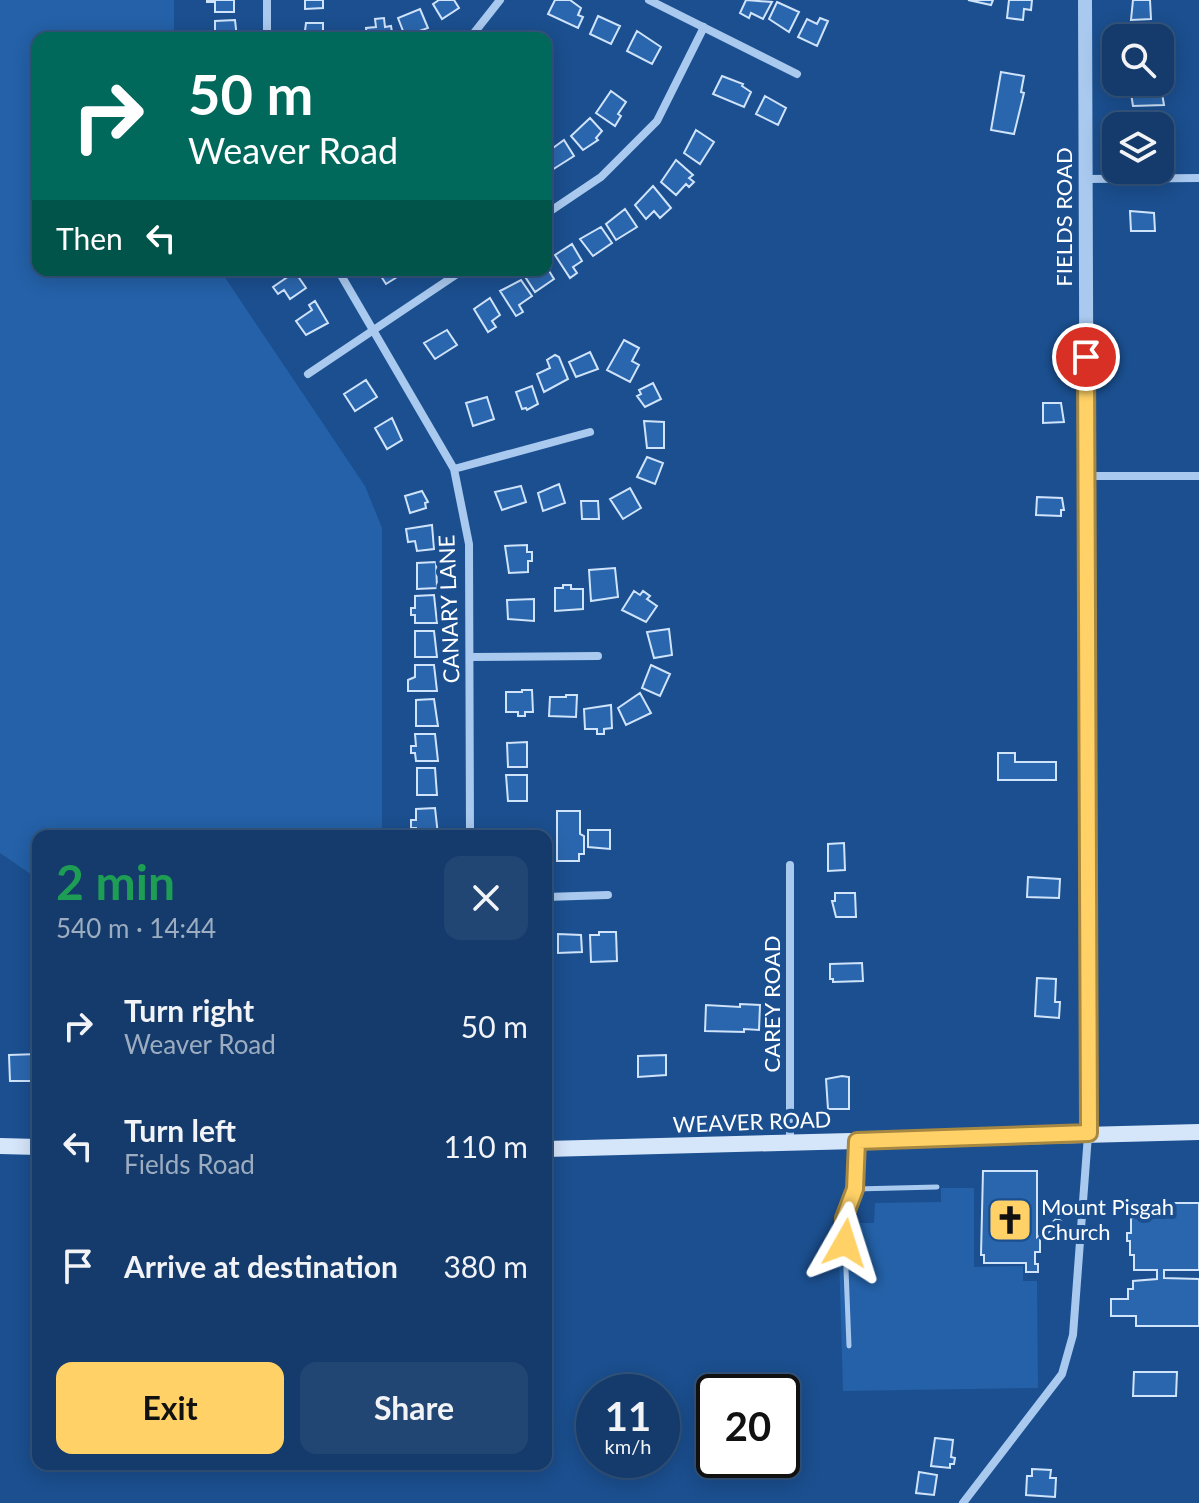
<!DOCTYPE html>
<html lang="en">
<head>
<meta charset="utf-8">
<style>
  :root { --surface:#143b6b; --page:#214673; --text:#f1f3f6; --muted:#9dadc1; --line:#33557e; --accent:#ffd166 }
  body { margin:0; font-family:Lato,sans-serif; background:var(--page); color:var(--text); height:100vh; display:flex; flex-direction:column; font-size:30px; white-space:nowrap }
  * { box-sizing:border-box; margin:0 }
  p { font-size:26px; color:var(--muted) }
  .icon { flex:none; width:44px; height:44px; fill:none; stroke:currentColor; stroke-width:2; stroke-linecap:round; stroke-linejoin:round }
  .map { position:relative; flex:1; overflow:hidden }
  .drawer { position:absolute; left:32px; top:830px; width:520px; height:640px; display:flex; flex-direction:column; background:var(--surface); border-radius:16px; box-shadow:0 4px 20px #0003,0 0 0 2px var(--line) }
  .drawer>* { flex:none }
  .guide { position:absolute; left:32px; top:32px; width:520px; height:244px; border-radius:16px; box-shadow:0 4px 20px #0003,0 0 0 2px var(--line); background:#00695c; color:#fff; overflow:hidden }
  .buttons { position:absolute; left:1102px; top:24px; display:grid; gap:16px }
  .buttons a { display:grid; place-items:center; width:72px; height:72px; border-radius:16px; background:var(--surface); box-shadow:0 4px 20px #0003,0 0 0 2px var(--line); font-size:40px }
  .speed { position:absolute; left:576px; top:1374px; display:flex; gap:16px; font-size:40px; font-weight:700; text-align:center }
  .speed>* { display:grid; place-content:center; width:104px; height:104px; border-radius:50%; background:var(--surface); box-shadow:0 4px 20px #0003,0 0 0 2px var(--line); line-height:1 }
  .speed small { font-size:20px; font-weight:400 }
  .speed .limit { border:4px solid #111; border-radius:12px; background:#fff; color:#111 }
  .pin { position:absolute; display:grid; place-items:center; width:68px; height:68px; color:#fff; margin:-34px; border:4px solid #fff; border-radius:50%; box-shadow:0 2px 8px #0007 }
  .me { position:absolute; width:88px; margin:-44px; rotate:6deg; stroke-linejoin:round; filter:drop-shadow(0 0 6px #0008) }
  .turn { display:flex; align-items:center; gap:28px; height:168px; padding:0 24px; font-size:36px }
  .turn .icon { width:104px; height:104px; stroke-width:2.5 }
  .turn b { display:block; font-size:56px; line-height:68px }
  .then { display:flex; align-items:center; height:76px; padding:0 24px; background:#0003; gap:16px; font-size:30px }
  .round { display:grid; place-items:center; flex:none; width:84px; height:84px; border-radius:16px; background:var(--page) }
  .headline { display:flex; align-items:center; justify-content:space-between; height:136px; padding:0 24px }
  h1 { font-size:48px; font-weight:700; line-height:60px; color:#1e9e55 }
  .action { display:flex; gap:16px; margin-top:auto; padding:16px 24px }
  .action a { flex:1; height:92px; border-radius:16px; background:var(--accent); color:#111; font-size:32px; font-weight:700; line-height:92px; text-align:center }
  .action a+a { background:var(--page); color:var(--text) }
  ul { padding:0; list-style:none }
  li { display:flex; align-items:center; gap:24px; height:120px; padding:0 24px }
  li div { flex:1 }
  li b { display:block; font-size:30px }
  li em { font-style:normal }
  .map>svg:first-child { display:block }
  .green { fill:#2461a8 }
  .building { fill:#2a66ad; stroke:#cfe3fa; stroke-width:2 }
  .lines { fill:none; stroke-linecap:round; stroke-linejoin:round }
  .service { stroke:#a9c9ee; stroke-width:5 }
  .minor { stroke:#a9c9ee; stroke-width:8 }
  .tertiary { stroke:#a9c9ee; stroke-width:14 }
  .secondary { stroke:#d6e6fa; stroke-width:16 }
  .route-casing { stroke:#a68842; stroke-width:20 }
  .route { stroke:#ffd166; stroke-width:14 }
  .labels { text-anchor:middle; stroke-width:8; stroke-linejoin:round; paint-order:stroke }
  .street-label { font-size:22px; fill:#fff; stroke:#1b4f8f }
  .poi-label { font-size:22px; fill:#fff; stroke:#1b4f8f; text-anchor:start }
</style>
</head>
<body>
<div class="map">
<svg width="1199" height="1503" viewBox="0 0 1199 1503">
  <rect width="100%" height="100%" fill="#1b4f8f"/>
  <path class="green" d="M0 0H174V38H38V270H220L365 486 382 528V836H38V879L0 853Z
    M941 1188H974V1267L1023 1266V1281H1037L1038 1388 843 1391 838 1223H874L875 1203 941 1202Z"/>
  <path class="building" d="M207 0H234V12H215V2H207Z
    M305 0H323V8L305 9Z
    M439 0H454L459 8 442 19 433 4Z
    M555 0H570L581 8 578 15 583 17 578 28 548 14Z
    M746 0 772 2 763 19 751 13 749 18 740 13Z
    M968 0H993L991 5Z
    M1009 0H1032L1031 10 1024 9 1023 20 1007 18Z
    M1133 0H1150L1151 19 1131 20Z
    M777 2 799 12 789 32 769 19Z
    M420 9 428 28 405 36 398 18Z
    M598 16 620 26 611 44 590 34Z
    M384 18 385 27 391 26 393 38H367L366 28 376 27 375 19Z
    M820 18 828 21 817 46 798 37 807 19 817 24Z
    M235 20 237 38H215V21Z
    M306 23H323V38H304Z
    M1163 24 1164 43H1160V38H1131V25Z
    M637 31 661 47 652 64 627 51Z
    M1001 72 1024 76 1021 92 1024 93 1014 134 991 130Z
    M722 76 743 84 742 86 751 92 744 107 713 94Z
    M1130 87H1161L1164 105 1133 106Z
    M611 91 626 102 618 114 621 116 615 126 596 113Z
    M765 96 786 108 778 125 756 114Z
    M590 118 602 131 596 138 598 140 583 150 571 136Z
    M1130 123H1150V126H1131Z
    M696 130 714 142 700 164 684 153Z
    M564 140 574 156 552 170 546 161V143L548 142 553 148Z
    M676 160 693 175 689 178 694 182 689 187 686 184 676 195 661 182Z
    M653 186 671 208 660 218 654 211 646 219 635 205Z
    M625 209 637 227 616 240 606 224Z
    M1130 211 1154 213 1155 231H1131Z
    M601 227 612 243 593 256 580 239Z
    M572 244 582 261 573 267 577 273 570 278 555 255Z
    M546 266 554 279 535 292 524 275 532 270H546Z
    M377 270H400L402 274 386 284Z
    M295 272 306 288 290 299 284 290 278 294 273 287Z
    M521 280 532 296 519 305 523 312 516 316 500 291Z
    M490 298 500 315 492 321 496 327 488 332 474 309Z
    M315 301 328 323 306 335 296 321 312 310 309 305Z
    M447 330 457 345 435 359 424 343Z
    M624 340 639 348 632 361 639 365 630 382 607 370Z
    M590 352 598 369 576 377 569 362Z
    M555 355 559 357 568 379 544 392 537 374 550 368 547 360Z
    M366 380 377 397 355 411 344 394Z
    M653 383 661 399 645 407 637 396 641 394 639 390Z
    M532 386 538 404 527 410 526 408 522 409 516 392Z
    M487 397 494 419 473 426 466 403Z
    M1043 403H1061L1064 422 1043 423Z
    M392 418 402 440 387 449 375 428Z
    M644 421 664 422V448H647Z
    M647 457 663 463 655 484 637 477Z
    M559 484 565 503 543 511 538 493Z
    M521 486 526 502 502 510 495 492Z
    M630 488 641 508 623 519 610 499Z
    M422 491 428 502 425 503 426 508 410 513 405 496Z
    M1037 497 1062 498 1064 510H1061V516L1036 515Z
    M581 501H598L599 519H582Z
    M432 525 434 549 417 551 415 541 408 542 406 529Z
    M527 545V552H532V561H528V572L509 573 505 546Z
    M436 562 437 588 417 589V563Z
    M615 568 618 597 591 601 589 570Z
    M563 585H571V589H583V609L555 611V588H563Z
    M634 591 640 595 643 591 650 596 647 599 657 606 646 622 622 610Z
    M434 595 437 623H415V615H411V608H415V596Z
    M534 599V621L508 619 507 600Z
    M669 629 672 655 654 658 647 632Z
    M415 631H434L437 657H415Z
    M415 665H434L437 691H408V680L415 677Z
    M651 665 670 674 660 696 642 688Z
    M522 690H532L533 712H525V716H518V712H506V692H522Z
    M640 693 651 713 626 725 618 708Z
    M566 695H577L576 717 549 716 550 697H566Z
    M434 699 438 726H416V700Z
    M611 705 612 728 604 729V734H597V729H585L584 709Z
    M415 734H435L438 761H416L415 753H411V746H416Z
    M527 742V767H508L507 743Z
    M998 753H1015V762H1056V780H998Z
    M417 768H435L437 795H417Z
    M506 775H527V801H508Z
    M435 808 438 835H416V828H411V820H416V809Z
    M557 811H580V834L584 836V854H579V861H557Z
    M588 830H610V849L588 847Z
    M844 843 845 870 828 871V844Z
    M1028 877 1060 879 1059 898 1027 897Z
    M835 893H855L856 917H836L832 901H835Z
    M599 932H616L617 961 591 962 590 935H599Z
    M558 934 581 935 582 952 558 953Z
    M862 963 863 981 833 982V979H830V964Z
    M1037 978 1056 979 1055 1002H1060L1059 1018 1035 1016Z
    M740 1004 760 1005 759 1030 744 1029V1032L705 1031 706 1005 740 1007Z
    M9 1055 38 1054V1086H34V1081H10Z
    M666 1055V1075L638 1077V1056Z
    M842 1076 849 1077V1109H828L826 1079Z
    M983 1171H1037V1237L1057 1218 1061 1221 1040 1240V1252H1035V1264H1038V1272H1026V1263H984V1255H981Z
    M1134 1203H1199V1270H1164V1278L1199 1279V1326H1136V1316H1111V1299H1128V1289H1133V1281L1157 1279V1270H1134V1255H1130V1241H1127V1233H1131V1218H1134Z
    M1134 1372H1177L1176 1396H1133Z
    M935 1438 953 1440 951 1457 955 1458 954 1464H950V1468L931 1466Z
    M1032 1469 1051 1470 1050 1478H1056L1055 1497 1026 1495 1027 1476H1032Z
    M919 1472 937 1475 934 1495 916 1493Z"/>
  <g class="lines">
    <path class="service" d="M857 1146 855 1189 937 1187
      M849 1346 844 1218 855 1189"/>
    <path class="minor" d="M267 0V38
      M649 0 797 74
      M470 38 500 0
      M1086 179 1199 178
      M546 214 601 177 657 121 704 27
      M338 270 454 469 469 544 470 836
      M308 374 463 270
      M454 469 590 432
      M1087 476H1199
      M470 657 598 656
      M790 865V1142
      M546 897 608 895
      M963 1503 1062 1374 1073 1335 1088 1135"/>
    <path class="tertiary" d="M1085 0 1089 1133"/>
    <path class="secondary" d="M0 1146 38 1147
      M546 1149 1199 1132"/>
  </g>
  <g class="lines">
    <g class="route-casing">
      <path id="route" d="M845 1243 844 1218 855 1189 857 1141 1089 1133 1086 357"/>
    </g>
    <use href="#route" class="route"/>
  </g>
  <defs>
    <g id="church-square" transform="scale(2.3)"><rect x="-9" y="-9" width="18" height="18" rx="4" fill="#ffd166" stroke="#1b4f8f"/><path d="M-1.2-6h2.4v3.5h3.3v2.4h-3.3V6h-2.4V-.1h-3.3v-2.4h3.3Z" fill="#111"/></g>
  </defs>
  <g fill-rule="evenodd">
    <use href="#church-square" x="1010" y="1220"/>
  </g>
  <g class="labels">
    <g class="street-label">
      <text transform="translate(1064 217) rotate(-90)" y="8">FIELDS ROAD</text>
      <text transform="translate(449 609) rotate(-92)" y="8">CANARY LANE</text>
      <text transform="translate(772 1004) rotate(-90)" y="8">CAREY ROAD</text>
      <text transform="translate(752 1122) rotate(-2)" y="8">WEAVER ROAD</text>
    </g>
    <g class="poi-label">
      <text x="1041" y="1215">Mount Pisgah<tspan x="1041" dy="25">Church</tspan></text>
    </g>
  </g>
</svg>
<div class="buttons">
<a><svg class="icon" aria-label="search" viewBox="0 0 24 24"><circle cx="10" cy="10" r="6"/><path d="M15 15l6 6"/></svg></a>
<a><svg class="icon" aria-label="layers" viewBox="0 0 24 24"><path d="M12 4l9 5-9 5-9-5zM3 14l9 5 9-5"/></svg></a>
</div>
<div class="speed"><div>11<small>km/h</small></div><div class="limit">20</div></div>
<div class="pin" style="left:1086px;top:357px;background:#d93025"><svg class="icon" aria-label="arrive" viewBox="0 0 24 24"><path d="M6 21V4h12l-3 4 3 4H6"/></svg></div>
<svg class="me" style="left:845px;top:1243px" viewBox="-20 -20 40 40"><path d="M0-17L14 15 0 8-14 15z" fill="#ffd166" stroke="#fff" stroke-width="4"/></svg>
<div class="guide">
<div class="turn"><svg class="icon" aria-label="right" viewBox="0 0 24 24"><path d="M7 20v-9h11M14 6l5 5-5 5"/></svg><div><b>50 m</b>Weaver Road</div></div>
<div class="then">Then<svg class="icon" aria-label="left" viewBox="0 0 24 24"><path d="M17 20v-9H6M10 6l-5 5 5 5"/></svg></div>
</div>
<section class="drawer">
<div class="headline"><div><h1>2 min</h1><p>540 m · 14:44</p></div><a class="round"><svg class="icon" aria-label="close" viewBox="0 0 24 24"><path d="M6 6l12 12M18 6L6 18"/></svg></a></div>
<ul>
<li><svg class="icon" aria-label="right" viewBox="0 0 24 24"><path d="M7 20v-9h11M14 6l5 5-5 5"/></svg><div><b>Turn right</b><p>Weaver Road</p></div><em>50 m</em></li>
<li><svg class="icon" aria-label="left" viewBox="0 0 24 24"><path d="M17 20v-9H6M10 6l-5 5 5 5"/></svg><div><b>Turn left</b><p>Fields Road</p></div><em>110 m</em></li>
<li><svg class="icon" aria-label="arrive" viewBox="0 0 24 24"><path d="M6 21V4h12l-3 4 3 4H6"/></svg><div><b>Arrive at destination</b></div><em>380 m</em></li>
</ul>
<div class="action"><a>Exit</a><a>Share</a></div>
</section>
</div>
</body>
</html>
